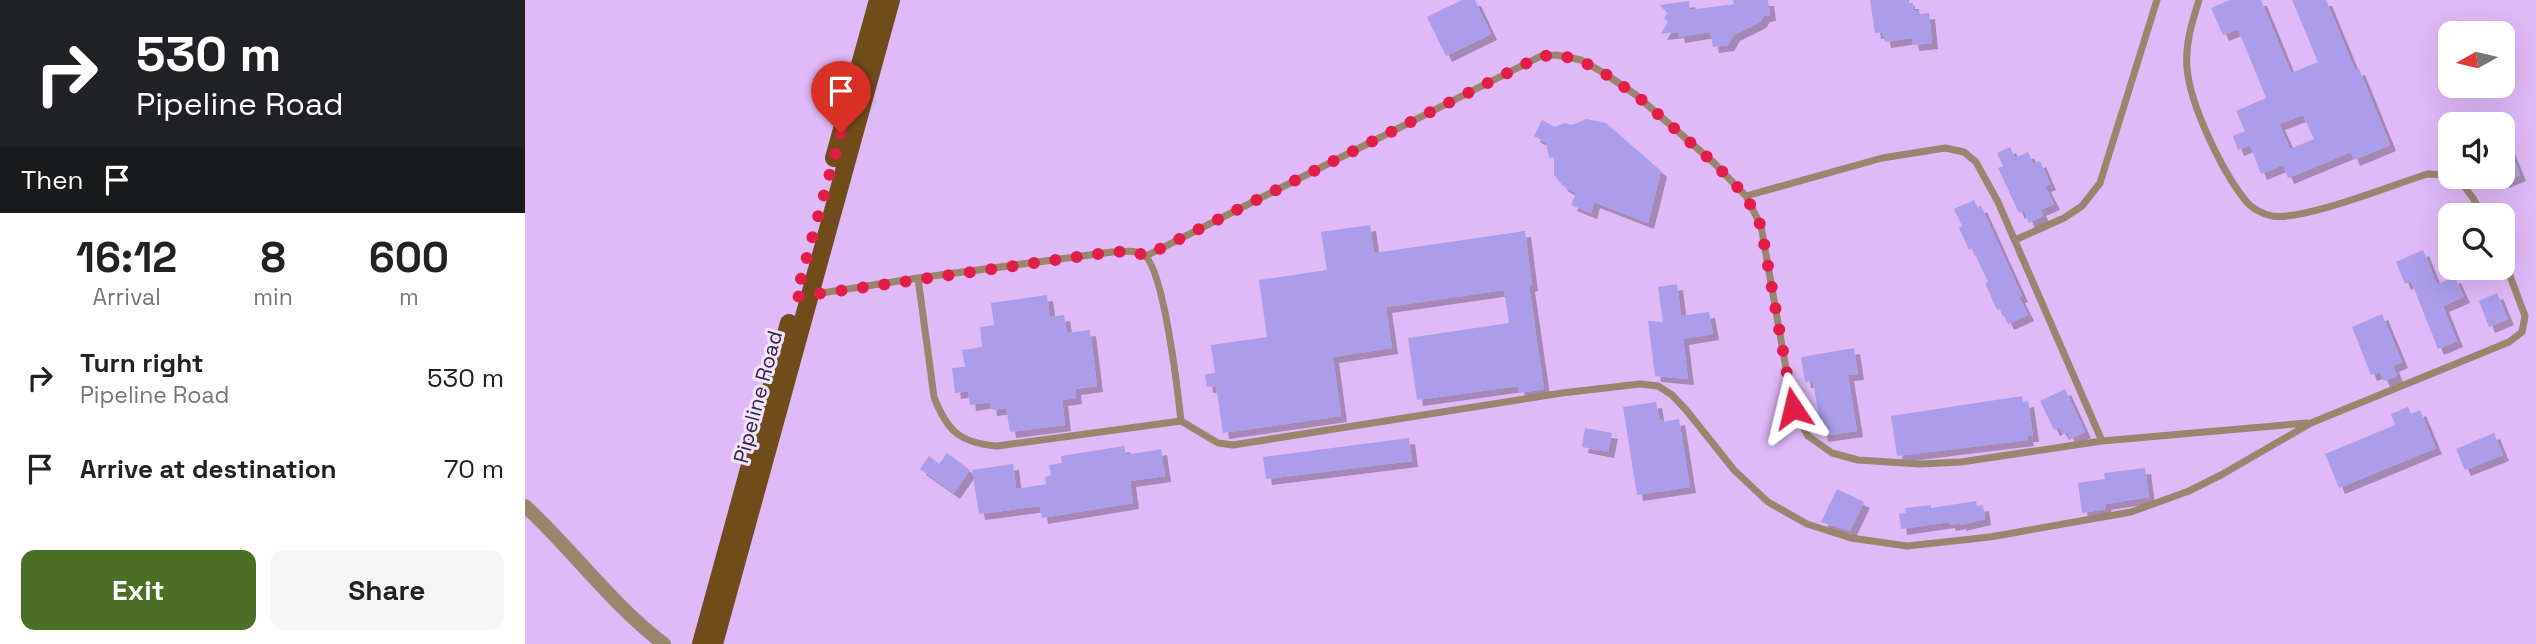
<!DOCTYPE html>
<html lang="en">
<head>
<meta charset="utf-8">
<style>
  :root { --surface:#fff; --page:#f6f6f6; --text:#222; --muted:#767676; --accent:#4c6f28 }
  body { margin:0; font-family:"Space Grotesk",sans-serif; background:var(--page); color:var(--text); height:100vh; display:flex; flex-direction:column; font-size:26px; white-space:nowrap }
  * { box-sizing:border-box; margin:0 }
  p { font-size:23px; color:var(--muted) }
  .icon { flex:none; width:38px; height:38px; fill:none; stroke:currentColor; stroke-width:2; stroke-linecap:round; stroke-linejoin:round }
  .map { position:relative; flex:1; overflow:hidden }
  .sheet { display:flex; flex-direction:column; background:var(--surface); width:525px }
  .sheet>* { flex:none }
  .top-card { background:#202124; color:#fff; overflow:hidden }
  .needle { width:46px; rotate:262deg }
  .buttons { position:absolute; left:1913px; top:21px; display:grid; gap:14px }
  .buttons a { display:grid; place-items:center; width:77px; height:77px; border-radius:14px; background:var(--surface); box-shadow:0 7px 28px #0002; font-size:35px }
  .pin { position:absolute; display:grid; place-items:center; width:60px; height:60px; color:#fff; margin:-72px -30px; border-radius:50% 50% 50% 0; rotate:-45deg; box-shadow:0 0 7px #0007 }
  .pin .icon { rotate:45deg }
  .me { position:absolute; width:77px; margin:-38px; rotate:350deg; stroke-linejoin:round; filter:drop-shadow(0 0 5px #0008) }
  .turn { display:flex; align-items:center; gap:24px; height:147px; padding:0 21px; font-size:32px }
  .turn .icon { width:91px; height:91px; stroke-width:2.5 }
  .turn b { display:block; font-size:49px; line-height:60px }
  .then { display:flex; align-items:center; height:66px; padding:0 21px; background:#0003; gap:14px; font-size:26px }
  .eta { display:flex; justify-content:space-evenly; align-items:center; height:119px; text-align:center }
  .eta b { font-size:42px; font-weight:700; line-height:49px }
  .cta { display:flex; gap:14px; margin-top:auto; padding:14px 21px }
  .cta a { flex:1; height:80px; border-radius:14px; background:var(--accent); color:#fff; font-size:28px; font-weight:700; line-height:80px; text-align:center }
  .cta a+a { background:var(--page); color:var(--text) }
  ul { padding:0; list-style:none }
  li { display:flex; align-items:center; gap:21px; height:91px; padding:0 21px }
  li div { flex:1 }
  li b { display:block; font-size:26px }
  li em { font-style:normal }
  main { display:flex; flex:1; min-height:0 }
  .map>svg:first-child { display:block }
  .building { fill:#ab9dea; fill-rule:evenodd; filter:url(#shadow) }
  .lines { fill:none; stroke-linecap:round; stroke-linejoin:round }
  .service { stroke:#9a866d; stroke-width:7 }
  .minor { stroke:#9a866d; stroke-width:14 }
  .primary { stroke:#704c1a; stroke-width:18 }
  .route { stroke:#e11d48; stroke-width:12; stroke-dasharray:0 21.6 }
  .labels { text-anchor:middle; stroke-width:6; stroke-linejoin:round; paint-order:stroke }
  .street-label { font-size:21px; fill:#372840; stroke:#f3e4fe }
</style>
</head>
<body>
<main>
<section class="sheet">
<div class="top-card">
<div class="turn"><svg class="icon" aria-label="right" viewBox="0 0 24 24"><path d="M7 20v-9h11M14 6l5 5-5 5"/></svg><div><b>530 m</b>Pipeline Road</div></div>
<div class="then">Then<svg class="icon" aria-label="arrive" viewBox="0 0 24 24"><path d="M6 21V4h12l-3 4 3 4H6"/></svg></div>
</div>
<div class="eta">
<div><b>16:12</b><p>Arrival</p></div>
<div><b>8</b><p>min</p></div>
<div><b>600</b><p>m</p></div>
</div>
<ul>
<li><svg class="icon" aria-label="right" viewBox="0 0 24 24"><path d="M7 20v-9h11M14 6l5 5-5 5"/></svg><div><b>Turn right</b><p>Pipeline Road</p></div><em>530 m</em></li>
<li><svg class="icon" aria-label="arrive" viewBox="0 0 24 24"><path d="M6 21V4h12l-3 4 3 4H6"/></svg><div><b>Arrive at destination</b></div><em>70 m</em></li>
</ul>
<div class="cta"><a>Exit</a><a>Share</a></div>
</section>
<div class="map">
<svg width="2011" height="644" viewBox="0 0 2011 644">
  <defs>
    <filter id="shadow"><feDropShadow dx="6" dy="6" stdDeviation="0" flood-color="#0004"/></filter>
  </defs>
  <rect width="100%" height="100%" fill="#dfb9f8"/>
  <path class="building" d="M937 0H950L966 34 921 56 902 17Z
    M1208 0H1243L1245 15 1239 16 1235 22 1209 35 1203 45 1188 47 1185 32 1154 37 1153 32 1136 34 1143 22 1139 18 1143 13 1134 5 1164 1 1165 10 1209 4Z
    M1345 0H1384V3H1388L1389 11 1394 10V14L1404 13 1407 43 1388 45 1387 38 1360 42 1358 32 1350 33Z
    M1705 0H1736L1766 73 1793 62 1767 0H1801L1830 70 1834 69 1865 145 1829 160 1826 152 1763 178 1758 165 1736 174 1725 145 1713 150 1708 136 1720 131 1711 111 1741 98 1713 29 1698 35 1686 8ZM1778 115 1789 139 1765 149 1754 124Z
    M1061 119 1081 123 1136 171 1123 223 1069 202 1066 213 1046 205 1051 193 1038 186 1029 175V157L1024 158 1021 143 1009 136 1017 120 1030 127 1040 123 1047 125Z
    M1978 133 1995 175 1978 182Z
    M1485 147 1490 158 1503 152 1508 164 1515 161 1525 184 1520 186 1529 204 1515 210 1518 216 1504 223 1499 210 1494 213 1473 168 1478 166 1472 153Z
    M1449 200 1453 208 1456 206 1497 296 1494 297 1503 315 1483 324 1476 309 1472 310 1460 283 1463 282 1447 248 1444 250 1434 228 1437 226 1429 209Z
    M845 225 849 253 1000 231 1007 285 1004 286 1019 389 994 393 993 386 892 400 883 338 984 323 979 290 861 307 867 348 808 357 816 416 698 433 691 386 682 387 680 374 690 373 686 345 742 337 734 280 802 270 796 232Z
    M1898 250 1912 284 1930 277 1939 297 1918 306 1932 341 1913 349 1886 281 1880 284 1871 262Z
    M1152 284 1156 316 1184 312 1188 334 1158 339 1163 379 1130 376 1123 321 1138 322 1133 287Z
    M1972 293 1983 319 1964 327 1954 301Z
    M522 295 525 317 539 315 542 333 565 330 572 386 550 389 551 398 537 400 540 425 485 432 481 408 466 410 465 402 445 405 443 391 430 393 427 368 440 367 437 350 457 347 455 327 469 325 466 303Z
    M1857 314 1877 362 1868 366 1872 376 1859 381 1855 372 1846 375 1827 327Z
    M1329 348 1333 374 1323 375 1332 431 1297 436 1288 381 1280 382 1276 357Z
    M1540 389 1560 432 1545 439 1542 432 1538 434 1534 427 1529 430 1515 401Z
    M1497 396 1498 402 1503 401 1508 436H1502L1503 440 1372 456 1366 416Z
    M1131 402 1134 420 1138 419V422L1154 419 1165 487 1112 495 1098 407Z
    M1883 407 1886 414 1895 410 1911 448 1814 488 1800 454 1870 425 1866 414Z
    M1060 428 1087 433 1083 452 1057 447Z
    M1969 433 1978 455 1940 470 1931 449Z
    M884 438 887 461 741 479 738 457Z
    M599 446 601 455 636 449 640 476 605 481 608 503 517 518 515 506 454 514 447 470 488 464 491 489 521 484 520 477 526 475 524 465 537 463 536 456Z
    M422 453 445 470 429 493 395 469 404 456 414 464Z
    M1620 468 1624 497 1580 504 1581 509 1557 513 1553 483 1580 479 1579 473Z
    M1312 489 1339 502 1325 531 1296 522Z
    M1451 501 1452 506 1458 505 1460 519 1435 525V523L1425 525 1424 522 1376 529 1374 514 1381 513 1380 508 1406 505V508Z"/>
  <g class="lines">
    <path class="service" d="M1674 0C1667 22 1660 44 1662 68 1665 105 1697 171 1720 200 1726 208 1737 214 1747 216 1778 221 1868 185 1902 174L1925 175
      M1932 177 1948 198 1957 215
      M1221 196 1357 158 1420 148 1439 152 1451 162 1473 202 1577 441
      M1490 240 1539 218 1557 206 1575 183 1632 0
      M621 256 1016 56 1032 55 1056 60 1079 73 1111 95 1189 163 1221 196 1236 226 1268 408 1283 436 1307 453 1333 460 1395 464 1436 462 1577 441 1782 423
      M393 278 587 252C597 252 610 249 619 255 639 269 653 393 656 421
      M271 297 393 278 409 397C422 431 435 443 472 446L656 421 693 443 708 445 1037 393 1115 384 1133 386 1147 395 1162 411 1209 470 1243 502 1282 524 1326 538 1382 546 1465 537 1606 512 1664 491 1696 475 1786 423 1984 342 1997 332 2000 316 1978 257"/>
    <path class="minor" d="M0 506C48 550 87 605 139 644"/>
    <path class="primary" d="M309 158 353 0
      M176 644 264 323
      M189 644 366 0"/>
  </g>
  <g class="lines">
    <path class="route" d="M316 133 271 297 587 252 608 251 621 256 1016 56 1032 55 1055 60 1079 73 1111 95 1189 163 1221 196 1236 226 1268 408"/>
  </g>
  <g class="labels">
    <g class="street-label">
      <text transform="translate(233 397) rotate(-75)" y="7">Pipeline Road</text>
    </g>
  </g>
</svg>
<div class="buttons">
<a><svg class="needle" viewBox="-14 -14 28 28"><path d="M0-13l5 13h-10z" fill="#e53935"/><path d="M0 13l5-13h-10z" fill="#767676"/></svg></a>
<a><svg class="icon" aria-label="sound" viewBox="0 0 24 24"><path d="M4 9h4l5-4v14l-5-4H4zM17 9q2 3 0 6"/></svg></a>
<a><svg class="icon" aria-label="search" viewBox="0 0 24 24"><circle cx="10" cy="10" r="6"/><path d="M15 15l6 6"/></svg></a>
</div>
<div class="pin" style="left:316px;top:133px;background:#d93025"><svg class="icon" aria-label="arrive" viewBox="0 0 24 24"><path d="M6 21V4h12l-3 4 3 4H6"/></svg></div>
<svg class="me" style="left:1268px;top:408px" viewBox="-20 -20 40 40"><path d="M0-17L14 15 0 8-14 15z" fill="#e11d48" stroke="#fff" stroke-width="4"/></svg>
</div>
</main>
</body>
</html>
